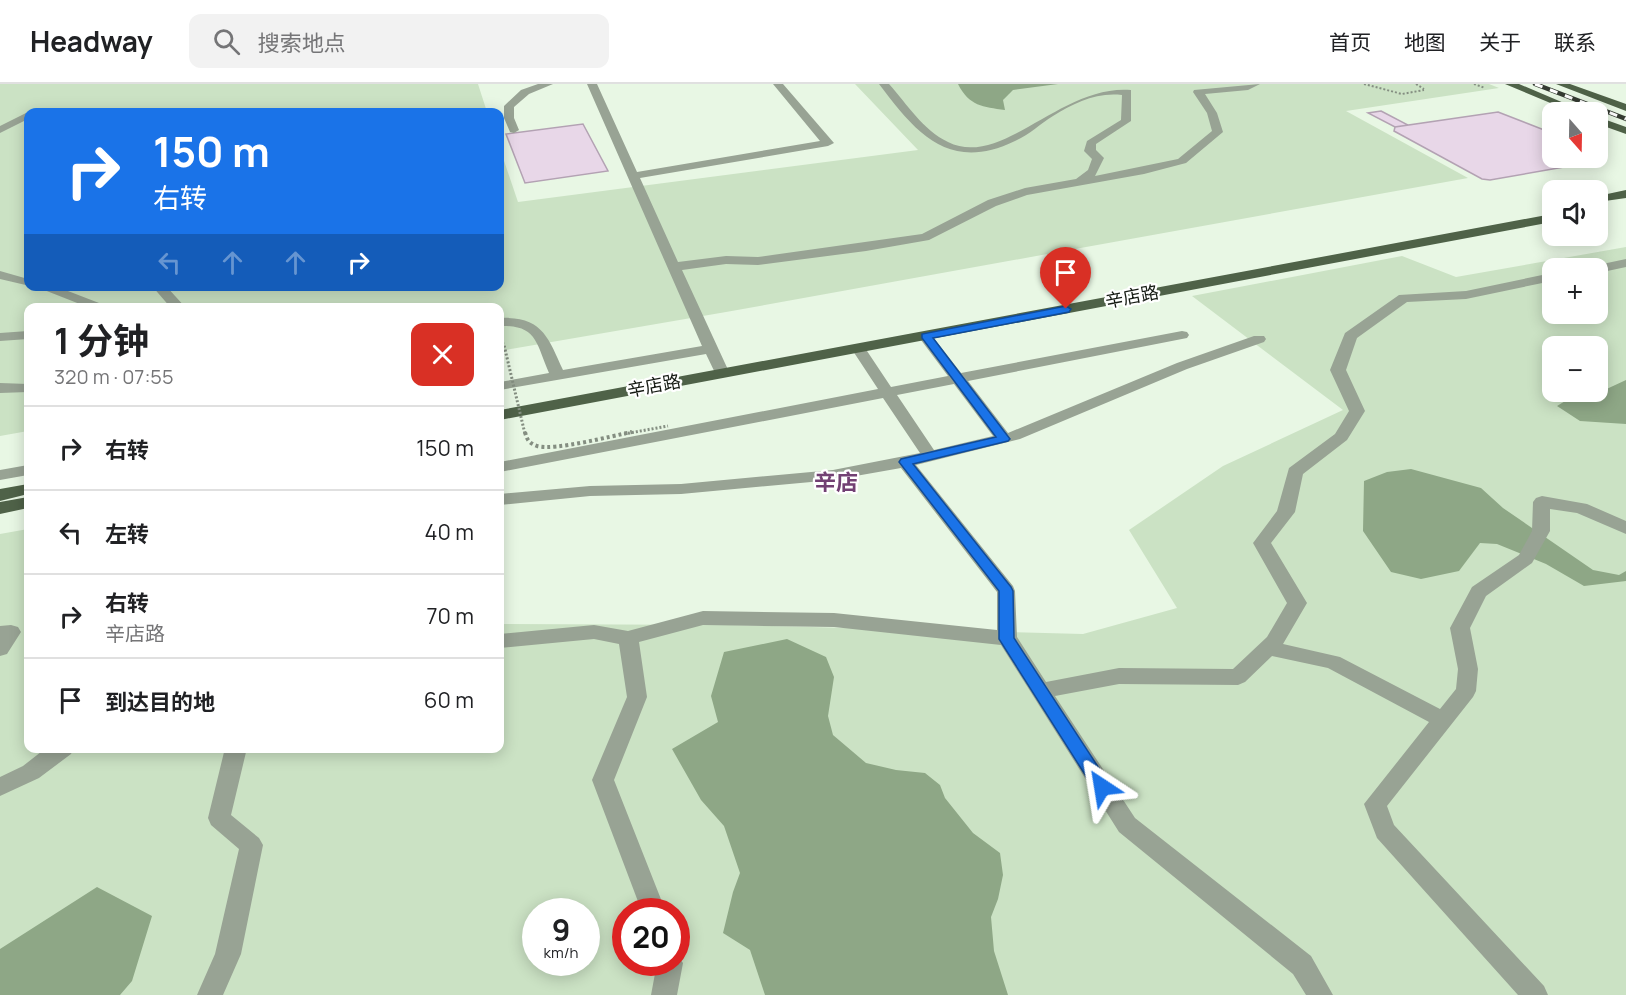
<!DOCTYPE html>
<html lang="zh">
<head>
<meta charset="utf-8">
<style>
  :root { --surface:#fff; --page:#f2f2f2; --text:#202124; --muted:#757577; --line:#e0e0e0 }
  body { margin:0; font-family:Manrope,"Noto Sans SC",sans-serif; background:var(--page); color:var(--text); height:100vh; display:flex; flex-direction:column; font-size:22px; white-space:nowrap }
  * { box-sizing:border-box; margin:0 }
  p { font-size:20px; color:var(--muted) }
  .icon { flex:none; width:33px; height:33px; fill:none; stroke:currentColor; stroke-width:2; stroke-linecap:round; stroke-linejoin:round }
  .map { position:relative; flex:1; overflow:hidden }
  .details { position:absolute; left:24px; top:219px; width:480px; height:450px; display:flex; flex-direction:column; background:var(--surface); border-radius:12px; box-shadow:0 3px 15px #0003 }
  .details>* { flex:none }
  .guide { position:absolute; left:24px; top:24px; width:480px; height:183px; border-radius:12px; box-shadow:0 3px 15px #0003; background:#1a73e8; color:#fff; overflow:hidden }
  .needle { width:39px; rotate:160deg }
  .tools { position:absolute; left:1542px; top:18px; display:grid; gap:12px }
  .tools a { display:grid; place-items:center; width:66px; height:66px; border-radius:12px; background:var(--surface); box-shadow:0 3px 15px #0003; font-size:30px }
  .speed { position:absolute; left:522px; top:814px; display:flex; gap:12px; font-size:30px; font-weight:700; text-align:center }
  .speed>* { display:grid; place-content:center; width:78px; height:78px; border-radius:50%; background:var(--surface); box-shadow:0 3px 15px #0003; line-height:1 }
  .speed small { font-size:15px; font-weight:400 }
  .speed .limit { border:9px solid #d22; background:#fff; color:#111 }
  .pin { position:absolute; display:grid; place-items:center; width:51px; height:51px; color:#fff; margin:-62px -26px; border-radius:50% 50% 50% 0; rotate:-45deg; box-shadow:0 0 6px #0007 }
  .pin .icon { rotate:45deg }
  .me { position:absolute; width:66px; margin:-33px; rotate:327deg; stroke-linejoin:round; filter:drop-shadow(0 0 4px #0008) }
  .turn { display:flex; align-items:center; gap:21px; height:126px; padding:0 30px; font-size:27px }
  .turn .icon { width:78px; height:78px; stroke-width:2.5 }
  .turn b { display:block; font-size:42px; line-height:51px }
  .lanes { display:flex; align-items:center; height:57px; padding:0 30px; background:#0003; justify-content:center; gap:30px; direction:ltr }
  .lanes .off { opacity:.35 }
  .round { display:grid; place-items:center; flex:none; width:63px; height:63px; border-radius:12px; background:var(--page) }
  .headline { display:flex; align-items:center; justify-content:space-between; height:102px; padding:0 30px }
  h1 { font-size:36px; font-weight:700; line-height:45px }
  ul { padding:0; list-style:none }
  li { display:flex; align-items:center; gap:18px; height:84px; padding:0 30px; border-top:2px solid var(--line) }
  li div { flex:1 }
  li b { display:block; font-size:22px }
  li em { font-style:normal }
  header { display:flex; align-items:center; gap:36px; box-sizing:border-box; height:84px; padding:0 30px; background:var(--surface); border-bottom:2px solid var(--line) }
  header strong { font-size:28px }
  nav { display:flex; gap:33px; margin-inline-start:auto; font-size:21px }
  .search { width:420px; height:54px; background:var(--page); display:flex; align-items:center; gap:15px; box-sizing:border-box; padding:0 21px; border-radius:12px; color:var(--muted); font-size:22px }
  .map>svg:first-child { display:block }
  .green { fill:#cbe2c4; fill-rule:evenodd }
  .water { fill:#8ea786 }
  .building { fill:#e8d7e8; stroke:#b3a2b3; stroke-width:1.5 }
  .lines { fill:none; stroke-linecap:round; stroke-linejoin:round }
  .path { stroke:#848e81; stroke-width:2; stroke-dasharray:2 2; stroke-linecap:butt }
  .minor { fill:#98a394; fill-rule:evenodd }
  .major { fill:#4f6248; fill-rule:evenodd }
  .rail-casing { stroke:#353b32; stroke-width:4.5 }
  .rail { stroke:#fff; stroke-width:3; stroke-dasharray:8; stroke-linecap:butt }
  .path-bridge-far1 { stroke:#848e81; stroke-width:3; stroke-dasharray:2 2; stroke-linecap:butt }
  .path-bridge { stroke:#848e81; stroke-width:4; stroke-dasharray:3 3; stroke-linecap:butt }
  .route { fill:#1a73e8; stroke:#114b97; stroke-width:1.5 }
  .labels { text-anchor:middle; stroke-width:4.5; stroke-linejoin:round; paint-order:stroke }
  .far-street-label { font-size:18px; fill:#151a13; stroke:#fff }
  .neighbourhood-label { font-size:22px; font-weight:bold; fill:#724073; stroke:#fff }
</style>
</head>
<body>
<header>
<strong>Headway</strong>
<div class="search"><svg class="icon" aria-label="search" viewBox="0 0 24 24"><circle cx="10" cy="10" r="6"/><path d="M15 15l6 6"/></svg>搜索地点</div>
<nav><a>首页</a><a>地图</a><a>关于</a><a>联系</a></nav>
</header>
<div class="map">
<svg width="1626" height="911" viewBox="0 0 1626 911">
  <rect width="100%" height="100%" fill="#e8f7e4"/>
  <path class="green" d="M0 0H478L487 28H28V202H500V65L518 118 918 66 855 0H1489L1499 4 1346 27 1468 94 726 228 500 267V224H28V347L0 352Z
    M1626 163V911H0V450L28 445V664H500V540L729 541 1083 550 1177 524 1129 446 1223 382 1343 326 1192 212 1402 172 1456 193ZM1552 184H1598V230H1552ZM1552 262H1598V308H1552ZM536 828H586V879H536ZM626 828H676V879H626Z"/>
  <path class="water" d="M958 0H1058L1013 6 1003 16 1005 26C983 23 969 22 958 0Z
    M1626 296V340L1580 337 1557 322 1580 308 1598 309Z
    M1411 385 1481 404 1503 424 1593 486 1619 491 1626 487V497L1584 502 1546 480 1497 460 1480 459 1459 487 1421 495 1391 488 1363 447 1364 397 1387 388Z
    M787 555 826 573 834 593 828 632 833 651 866 679 896 686 925 689 940 701 945 714 973 749 1000 769 1003 791 998 815 991 833 994 867 1008 911H765L750 866 723 849 733 808 740 789 724 742 701 716 672 665 718 638 711 612 724 568Z
    M97 803 152 832 132 897 120 911H0V865Z"/>
  <path class="building" d="M1381 27 1408 41 1395 43 1368 29Z
    M1498 28 1552 49V74H1598V70L1600 73 1598 77 1490 96 1482 95 1394 47 1395 43Z
    M583 40 608 87 525 99 506 50Z"/>
  <g class="lines">
    <path class="path" d="M1364 0 1402 10 1424 6
      M1416 0 1424 5
      M1474 0 1485 4"/>
    <path class="minor" d="M538 0H553L529 10 514 23V34L519 46 514 49 510 48 504 34V22L521 6Z
      M587 0H597L637 88 820 57 773 0H783L834 59 828 62 640 94 678 178 726 172 758 173 922 150 988 116 1025 104 1076 95 1088 86 1092 75 1084 67 1087 57 1121 36 1122 11C1096 8 1074 19 1053 32 1040 40 1029 51 1015 57 949 89 916 49 879 0H889C907 20 923 46 948 58 1002 85 1061 0 1131 6V37L1096 60V66L1104 74 1095 92 1178 75 1212 47 1207 29 1193 8 1194 6 1260 0 1248 6 1205 10 1217 29 1223 48 1186 79 1144 90 1027 111 996 122 929 156 866 167 758 181 726 180 682 186 730 290 727 293H717L706 270 500 306V298L549 289C536 259 537 241 500 242V234C542 232 548 253 563 286L702 262Z
      M28 28H31H28V35L0 49V42Z
      M1626 175V183L1598 189V184H1592L1593 182Z
      M0 187 28 195 30 202 0 195Z
      M1552 189V197L1466 215 1407 218 1357 254 1346 286 1365 327 1347 356 1303 390 1295 428 1271 459 1307 519 1283 560 1340 573 1440 625 1456 605 1458 585 1450 544 1472 503 1519 471 1532 447 1533 418 1536 414 1542 412 1587 420 1626 437V450L1577 429 1550 425V447L1532 479 1486 512 1470 544 1478 585 1476 607 1473 613 1387 722 1394 741 1544 902 1548 911H1518L1377 754 1364 720 1429 638 1328 584 1272 572 1245 598 1238 601 1119 600 1055 612 1135 734 1311 872 1333 911H1306L1293 890 1119 748 1001 561 834 543 703 541 639 558 647 613 614 696 666 828H642L592 696 627 613 619 560 594 555 500 564V550L594 541 628 547 703 527 834 529 997 546V508L901 384 833 396 681 410 590 412 500 421V410L590 402 681 400 833 386 920 369 883 314 500 388V378L878 305 851 264 858 260 863 261 891 303 948 292 918 252 925 248 930 249 961 289 1182 247 1187 248 1189 251 1187 254 968 297 1008 349 1177 279 1254 252H1264L1266 255 1264 258 1187 285 1020 355 916 381 1013 502 1015 507 1017 553 1046 598 1119 584 1233 585 1267 553 1287 519 1253 459 1277 427 1289 384 1335 350 1349 327 1330 286 1345 249 1399 211 1466 207ZM954 300 993 352 934 366 897 311Z
      M34 202H55L112 224H90Z
      M152 202H166L186 224H171Z
      M28 247V255L0 257V249Z
      M0 299 28 300V308L0 309Z
      M28 381V391L0 396V386Z
      M11 541 18 543 21 548 7 570 0 572V542Z
      M46 664H74L71 670 39 694 0 712V693L23 682Z
      M225 664H247L231 731 259 754 263 761 241 870 223 911H197L215 870 239 765 211 741 208 734Z
      M676 870 683 879 677 911H651L657 879H676Z"/>
    <path class="major" d="M1505 0H1519L1585 28H1572Z
      M1556 0H1570L1626 20V27Z
      M1598 33 1626 43V50L1598 40Z
      M1626 106V114L1598 118V112Z
      M1552 130V138L500 336V326Z
      M28 400V410L0 417V405Z
      M28 413V424L0 430V418Z"/>
    <g class="rail-casing">
      <path id="rail" d="M1535 0 1626 35"/>
    </g>
    <use href="#rail" class="rail"/>
    <path class="path-bridge-far1" d="M500 255 504 261 525 350
      M624 350 668 342"/>
    <path class="path-bridge" d="M525 348C527 356 529 359 537 362 555 367 611 352 632 348"/>
  </g>
  <path class="route" d="M1066 222 1071 225 1069 228 933 254 1010 355 1008 357 913 380 1011 503 1013 507 1014 554 1108 698 1111 703 1108 708 1102 710 1096 708 999 555V507L899 378 901 375 996 353 922 254V250Z"/>
  <g class="labels">
    <g class="far-street-label">
      <text transform="translate(1132 213) rotate(-11)" y="6">辛店路</text>
      <text transform="translate(654 302) rotate(-11)" y="6">辛店路</text>
    </g>
    <g class="neighbourhood-label">
      <text x="836" y="406">辛店</text>
    </g>
  </g>
</svg>
<div class="tools">
<a><svg class="needle" viewBox="-14 -14 28 28"><path d="M0-13l5 13h-10z" fill="#e53935"/><path d="M0 13l5-13h-10z" fill="#757577"/></svg></a>
<a><svg class="icon" aria-label="sound" viewBox="0 0 24 24"><path d="M4 9h4l5-4v14l-5-4H4zM17 9q2 3 0 6"/></svg></a>
<a>+</a>
<a>−</a>
</div>
<div class="speed"><div>9<small>km/h</small></div><div class="limit">20</div></div>
<div class="pin" style="left:1066px;top:225px;background:#d93025"><svg class="icon" aria-label="arrive" viewBox="0 0 24 24"><path d="M6 21V4h12l-3 4 3 4H6"/></svg></div>
<svg class="me" style="left:1102px;top:703px" viewBox="-20 -20 40 40"><path d="M0-17L14 15 0 8-14 15z" fill="#1a73e8" stroke="#fff" stroke-width="4"/></svg>
<div class="guide">
<div class="turn"><svg class="icon" aria-label="right" viewBox="0 0 24 24"><path d="M7 20v-9h11M14 6l5 5-5 5"/></svg><div><b>150 m</b>右转</div></div>
<div class="lanes"><svg class="icon off" aria-label="left" viewBox="0 0 24 24"><path d="M17 20v-9H6M10 6l-5 5 5 5"/></svg><svg class="icon off" aria-label="ahead" viewBox="0 0 24 24"><path d="M12 20V5M6 11l6-6 6 6"/></svg><svg class="icon off" aria-label="ahead" viewBox="0 0 24 24"><path d="M12 20V5M6 11l6-6 6 6"/></svg><svg class="icon" aria-label="right" viewBox="0 0 24 24"><path d="M7 20v-9h11M14 6l5 5-5 5"/></svg></div>
</div>
<section class="details">
<div class="headline"><div><h1>1 分钟</h1><p>320 m · 07:55</p></div><a class="round" style="background:#d93025;color:#fff"><svg class="icon" aria-label="close" viewBox="0 0 24 24"><path d="M6 6l12 12M18 6L6 18"/></svg></a></div>
<ul>
<li><svg class="icon" aria-label="right" viewBox="0 0 24 24"><path d="M7 20v-9h11M14 6l5 5-5 5"/></svg><div><b>右转</b></div><em>150 m</em></li>
<li><svg class="icon" aria-label="left" viewBox="0 0 24 24"><path d="M17 20v-9H6M10 6l-5 5 5 5"/></svg><div><b>左转</b></div><em>40 m</em></li>
<li><svg class="icon" aria-label="right" viewBox="0 0 24 24"><path d="M7 20v-9h11M14 6l5 5-5 5"/></svg><div><b>右转</b><p>辛店路</p></div><em>70 m</em></li>
<li><svg class="icon" aria-label="arrive" viewBox="0 0 24 24"><path d="M6 21V4h12l-3 4 3 4H6"/></svg><div><b>到达目的地</b></div><em>60 m</em></li>
</ul>
</section>
</div>
</body>
</html>
